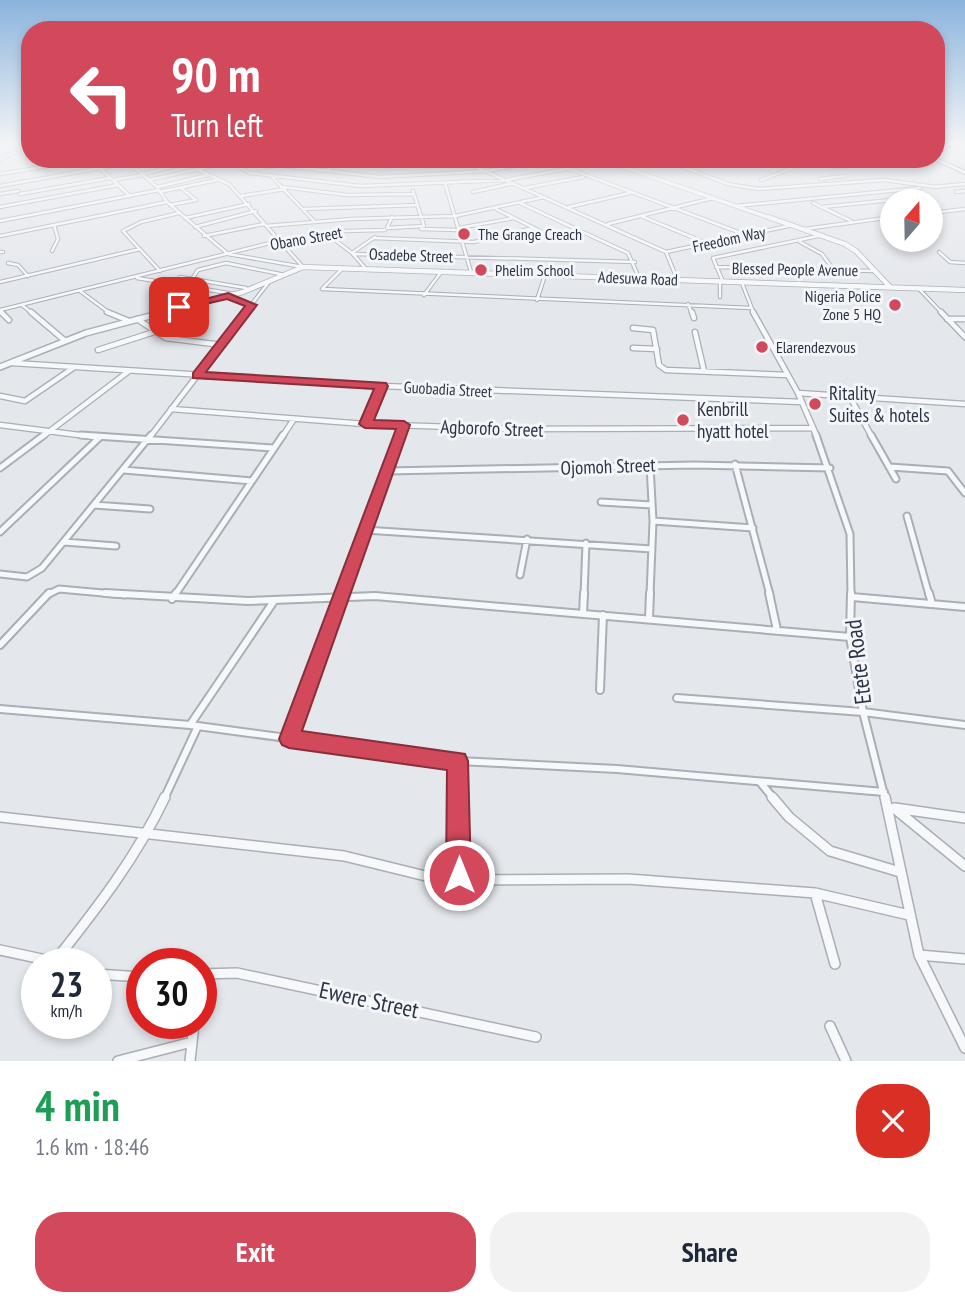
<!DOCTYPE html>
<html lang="en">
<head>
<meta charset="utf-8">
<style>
  :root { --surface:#fff; --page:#f2f2f3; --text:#1f2937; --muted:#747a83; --accent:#d1495b }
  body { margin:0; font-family:"PT Sans Narrow",sans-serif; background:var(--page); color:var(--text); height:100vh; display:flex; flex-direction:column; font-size:26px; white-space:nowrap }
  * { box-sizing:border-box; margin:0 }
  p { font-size:23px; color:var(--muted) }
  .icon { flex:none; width:38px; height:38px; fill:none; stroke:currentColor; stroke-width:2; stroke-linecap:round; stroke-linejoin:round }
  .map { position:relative; height:1061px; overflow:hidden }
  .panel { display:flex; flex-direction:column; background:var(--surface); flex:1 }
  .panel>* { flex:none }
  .banner { position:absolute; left:21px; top:21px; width:924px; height:147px; border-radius:28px; box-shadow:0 4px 10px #0003; background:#d1495b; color:#fff; overflow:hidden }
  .needle { width:46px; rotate:20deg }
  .buttons { position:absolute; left:880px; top:189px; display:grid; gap:14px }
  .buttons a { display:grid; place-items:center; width:63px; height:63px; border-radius:50%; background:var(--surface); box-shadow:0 4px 10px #0003; font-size:35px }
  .speed { position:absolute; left:21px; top:948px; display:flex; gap:14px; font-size:35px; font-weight:700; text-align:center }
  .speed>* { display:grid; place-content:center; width:91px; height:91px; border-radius:50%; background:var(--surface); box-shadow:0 4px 10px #0003; line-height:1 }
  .speed small { font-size:18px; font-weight:400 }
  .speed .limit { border:10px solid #d22; background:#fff; color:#111 }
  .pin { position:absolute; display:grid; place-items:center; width:60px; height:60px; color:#fff; margin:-30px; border-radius:14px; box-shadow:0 4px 10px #0006 }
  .me { position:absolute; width:77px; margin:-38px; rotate:0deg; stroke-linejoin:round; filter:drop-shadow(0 0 5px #0008) }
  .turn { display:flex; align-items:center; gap:24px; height:147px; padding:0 35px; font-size:32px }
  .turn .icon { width:91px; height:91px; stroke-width:2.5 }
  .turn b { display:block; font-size:49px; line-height:60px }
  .round { display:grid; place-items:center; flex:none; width:74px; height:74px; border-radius:28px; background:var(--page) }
  .headline { display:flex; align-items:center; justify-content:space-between; height:119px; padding:0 35px }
  h1 { font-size:42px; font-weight:700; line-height:52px; color:#1e9e55 }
  .cta { display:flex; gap:14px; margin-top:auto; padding:14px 35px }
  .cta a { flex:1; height:80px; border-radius:28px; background:var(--accent); color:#fff; font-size:28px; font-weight:700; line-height:80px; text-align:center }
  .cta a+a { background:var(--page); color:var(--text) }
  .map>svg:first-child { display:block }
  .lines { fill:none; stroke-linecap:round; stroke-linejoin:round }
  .minor-far4-casing { stroke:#a9aeb7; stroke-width:4.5 }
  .minor-far3-casing { stroke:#a9aeb7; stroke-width:7 }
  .minor-far2-casing { stroke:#a9aeb7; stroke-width:9 }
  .minor-far1-casing { stroke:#a9aeb7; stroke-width:10 }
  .minor-casing { stroke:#a9aeb7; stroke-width:12 }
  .tertiary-far2-casing { stroke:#a9aeb7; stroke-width:5 }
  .tertiary-far1-casing { stroke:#a9aeb7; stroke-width:6 }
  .tertiary-casing { stroke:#a9aeb7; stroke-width:8 }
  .trunk-casing { stroke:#8b94a3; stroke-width:3 }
  .minor-far4 { stroke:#f7f8fa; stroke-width:2.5 }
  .minor-far3 { stroke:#f7f8fa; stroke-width:4.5 }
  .minor-far2 { stroke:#f7f8fa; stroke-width:5 }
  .minor-far1 { stroke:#f7f8fa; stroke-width:6 }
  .minor { stroke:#f7f8fa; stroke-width:9 }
  .tertiary-far2 { stroke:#f7f8fa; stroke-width:3.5 }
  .tertiary-far1 { stroke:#f7f8fa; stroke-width:4.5 }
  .tertiary { stroke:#f7f8fa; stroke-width:5 }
  .trunk { fill:#fff; fill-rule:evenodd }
  .route { fill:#d1495b; stroke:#882f3b; stroke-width:2 }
  .poi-dot { fill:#d1495b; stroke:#f4f6f9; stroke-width:2.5 }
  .labels { text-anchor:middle; stroke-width:6; stroke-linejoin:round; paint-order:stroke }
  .far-poi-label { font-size:16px; fill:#2b3445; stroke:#f4f6f9; text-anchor:start }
  .far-street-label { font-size:16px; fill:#2b3445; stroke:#f4f6f9 }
  .poi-label { font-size:19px; fill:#2b3445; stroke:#f4f6f9; text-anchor:start }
  .street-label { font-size:19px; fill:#2b3445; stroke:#f4f6f9 }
  .near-street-label { font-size:23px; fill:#2b3445; stroke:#f4f6f9 }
</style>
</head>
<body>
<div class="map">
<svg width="965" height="1061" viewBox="0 0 965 1061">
  <rect width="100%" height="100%" fill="#e4e7ec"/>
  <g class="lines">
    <g class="minor-far4-casing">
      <path id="minor-far4" d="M30 145 25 148 30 149
        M0 150 15 152
        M90 159 130 196
        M125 159 157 187 167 202 228 254 303 267
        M226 159 250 173 361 186 506 180 566 169
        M260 159 276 165 380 177 487 171 552 159
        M366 159H457
        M458 159 666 252 677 279
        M810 159 835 167 884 163
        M0 160 15 152
        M546 160 746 235
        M277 163 290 159
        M673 163 728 184 758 189 884 180 936 187
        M135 167 174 159
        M196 169 229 184 303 267
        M259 169 273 166
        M326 171 345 159
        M0 174 91 159
        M142 174 206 159
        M270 175 314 221
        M820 179 845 176
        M113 180 143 175
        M149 180 230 162
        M761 180 793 168 774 159
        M445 183 471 272
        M0 186 129 163
        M157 187 208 175
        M283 187 347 195 414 194
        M933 187 965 184
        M525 188 583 177
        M159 192 217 180
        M473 192 514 183
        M956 192 965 191
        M0 194 18 191
        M20 194 110 178
        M241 196 285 189
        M520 203 628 253 639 278
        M813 203 851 221
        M170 205 196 200 181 188
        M736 206 920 188
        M0 207 118 185
        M569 207 630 193
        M822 207 891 200
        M304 209 417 205
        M496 209 550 236
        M931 213 965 209
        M641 216 706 243
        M392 217 387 228 424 226 413 191
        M185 218 249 204
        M0 221 159 190
        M608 224 713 198
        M266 226 351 219 455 216 544 197
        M195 227 256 211
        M459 228 514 218
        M421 229 459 230
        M805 229 892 217
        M326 233 352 253
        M0 236 167 202
        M204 236 264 224
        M374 238 474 242 533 228
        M800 242 822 254 833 269
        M52 251 58 239 54 225
        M0 252H3
        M666 252 793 225
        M939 252 950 262 965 263
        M355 254 635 262
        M8 263 18 265 28 276
        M716 267 875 271
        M343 268 322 289 751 308
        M366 269 352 253 375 237
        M160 271 123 231 141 222 179 213
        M180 277 246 288
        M137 278 234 294
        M192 279 198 270 226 263 285 275
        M0 282 140 249
        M720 282V297
        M723 282 713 258 823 235
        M742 283 754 314
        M919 289 943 314
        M80 291 111 314
        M424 295 442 271
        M229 296 252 305
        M537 300 545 275
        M688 304 692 314
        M22 305 33 314
        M0 310 278 241 344 231 385 230
        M0 311 3 314
        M244 314 269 282"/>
    </g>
    <g class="minor-far3-casing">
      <path id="minor-far3" d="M1 312 9 320
        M31 312 64 340
        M107 312 129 321
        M692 312 694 318
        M753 312 798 393 817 437
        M941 312 965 337
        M137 319 166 338 222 345
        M947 319H965
        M633 328 653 330 659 365 666 370 788 375
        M695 332 704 371
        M633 348 657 349
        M98 350 154 332
        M12 363 382 386 802 402
        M798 393 965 404
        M0 396 25 401 73 368
        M850 397 872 437
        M171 409 365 424 511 429 813 428
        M365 424 382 386
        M0 425 95 437
        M42 437 129 371
        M150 437 246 312
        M282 437 294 419
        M400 437 404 425"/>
    </g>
    <g class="minor-far2-casing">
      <path id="minor-far2" d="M81 435 273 448
        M816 435 850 534 851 595
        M871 435 896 479
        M735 464 770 595
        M890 467 948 471 965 493
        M0 468 44 435
        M124 470 252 481
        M387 471 694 465 830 468
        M601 502 652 505
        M94 505 150 509
        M907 516 929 595
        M653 521 753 528
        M365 530 652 549
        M0 532 100 437
        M64 542 116 546
        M0 574 27 577 42 568 151 435
        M520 575 527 539
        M47 595 59 589 125 595
        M175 595 283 435
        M342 595 400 435
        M584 595 586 543
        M650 595 653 521 650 465"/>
    </g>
    <g class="minor-far1-casing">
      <path id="minor-far1" d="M105 593 248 601 375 596 850 637
        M769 593 777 630
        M851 593 850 637 863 712 885 799
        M929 593 932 604
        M852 597 965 607
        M172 599 176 593
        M583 614 584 593
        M649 618 650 593
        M0 645 49 593
        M600 690 603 615
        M677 698 863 712 965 725
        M0 709 190 725 458 761 617 769 884 792
        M190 725 274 601
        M289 739 342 593
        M760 782 774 799
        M164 799 198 726
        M457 799 458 761"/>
    </g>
    <g class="minor-casing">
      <path id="minor" d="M772 797 789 817 830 851 900 872
        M885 797 919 955 965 1048
        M894 808 965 866
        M895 808 965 818
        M0 817 344 856 442 880 628 879 815 893 909 915
        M455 878 460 869 457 797
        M815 893 835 964
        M0 950 65 964
        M919 955 965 959
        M55 961C97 908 136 858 165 797
        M96 974 142 977
        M201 974 237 973 536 1037
        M830 1026 846 1061
        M118 1061 192 1042
        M190 1061 194 1024"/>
    </g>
    <g class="tertiary-far2-casing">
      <path id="tertiary-far2" d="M936 149 965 151
        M602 159 614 163
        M618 162 673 163 729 159
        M615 164 773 219"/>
    </g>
    <g class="tertiary-far1-casing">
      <path id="tertiary-far1" d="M768 217 845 244 856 251 890 287
        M159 314 243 292 303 267 965 290"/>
    </g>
    <g class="tertiary-casing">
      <path id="tertiary" d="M0 367 86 333 165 312"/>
    </g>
    <g class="trunk-casing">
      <path id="trunk" d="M936 158 965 171V174L935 160Z"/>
    </g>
    <use href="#minor-far4" class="minor-far4"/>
    <use href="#minor-far3" class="minor-far3"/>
    <use href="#minor-far2" class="minor-far2"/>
    <use href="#minor-far1" class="minor-far1"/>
    <use href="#minor" class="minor"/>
    <use href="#tertiary-far2" class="tertiary-far2"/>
    <use href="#tertiary-far1" class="tertiary-far1"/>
    <use href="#tertiary" class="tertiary"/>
    <use href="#trunk" class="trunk"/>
  </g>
  <linearGradient id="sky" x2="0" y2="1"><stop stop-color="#8bb4dd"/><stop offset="0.49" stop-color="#f3f4f6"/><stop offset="1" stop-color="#f3f4f6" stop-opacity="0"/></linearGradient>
  <rect width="965" height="293" fill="url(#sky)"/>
  <path class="route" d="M228 293 257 305 206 372 386 383 388 386 374 420 404 421 410 425 302 731 465 754 468 761 471 875 467 884 459 887 450 884 446 875 447 770 289 748 282 745 279 739 396 429 365 428 359 424 374 389 193 378V373L245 306 227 299 179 310 174 307Z"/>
  <g class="poi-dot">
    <circle cx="464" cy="234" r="7"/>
    <circle cx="481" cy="270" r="7"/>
    <circle cx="895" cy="305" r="7"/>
    <circle cx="762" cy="347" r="7"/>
    <circle cx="815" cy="404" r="7"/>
    <circle cx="683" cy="420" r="7"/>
  </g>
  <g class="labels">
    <g class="far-poi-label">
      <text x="478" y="240">The Grange Creach</text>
      <text x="495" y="276">Phelim School</text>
      <text x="881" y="302" text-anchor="end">Nigeria Police<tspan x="881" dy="18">Zone 5 HQ</tspan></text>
      <text x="776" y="353">Elarendezvous</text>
    </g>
    <g class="far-street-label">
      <text transform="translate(306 238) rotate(-10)" y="6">Obano Street</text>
      <text transform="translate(729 239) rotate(-12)" y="6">Freedom Way</text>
      <text transform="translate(411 255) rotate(2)" y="6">Osadebe Street</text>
      <text transform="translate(795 269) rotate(1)" y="6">Blessed People Avenue</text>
      <text transform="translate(638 278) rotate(2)" y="6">Adesuwa Road</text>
      <text transform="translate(448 389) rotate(3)" y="6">Guobadia Street</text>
    </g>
    <g class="poi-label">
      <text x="829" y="400">Ritality<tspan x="829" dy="22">Suites &amp; hotels</tspan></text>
      <text x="697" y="416">Kenbrill<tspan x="697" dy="22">hyatt hotel</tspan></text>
    </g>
    <g class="street-label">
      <text transform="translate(492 428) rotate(2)" y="7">Agborofo Street</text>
      <text transform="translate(608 466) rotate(-2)" y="7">Ojomoh Street</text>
    </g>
    <g class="near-street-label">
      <text transform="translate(858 662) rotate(-97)" y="8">Etete Road</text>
      <text transform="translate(369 1000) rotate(12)" y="8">Ewere Street</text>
    </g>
  </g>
</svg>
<div class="buttons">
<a><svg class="needle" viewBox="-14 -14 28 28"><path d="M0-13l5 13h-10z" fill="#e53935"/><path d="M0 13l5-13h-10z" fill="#747a83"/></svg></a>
</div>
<div class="speed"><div>23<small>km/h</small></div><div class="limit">30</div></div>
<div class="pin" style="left:179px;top:307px;background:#d93025"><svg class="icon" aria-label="arrive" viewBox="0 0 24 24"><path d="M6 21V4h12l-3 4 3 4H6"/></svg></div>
<svg class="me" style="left:459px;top:875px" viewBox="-20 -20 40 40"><circle r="17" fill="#d1495b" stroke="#fff" stroke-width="3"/><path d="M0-11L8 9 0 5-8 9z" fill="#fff"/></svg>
<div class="banner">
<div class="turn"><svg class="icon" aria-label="left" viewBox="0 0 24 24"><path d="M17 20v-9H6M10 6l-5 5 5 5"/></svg><div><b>90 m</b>Turn left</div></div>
</div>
</div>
<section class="panel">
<div class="headline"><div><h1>4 min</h1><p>1.6 km · 18:46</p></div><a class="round" style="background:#d93025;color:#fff"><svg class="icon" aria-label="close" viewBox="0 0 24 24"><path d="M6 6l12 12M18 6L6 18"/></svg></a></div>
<div class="cta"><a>Exit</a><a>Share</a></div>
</section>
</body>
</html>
